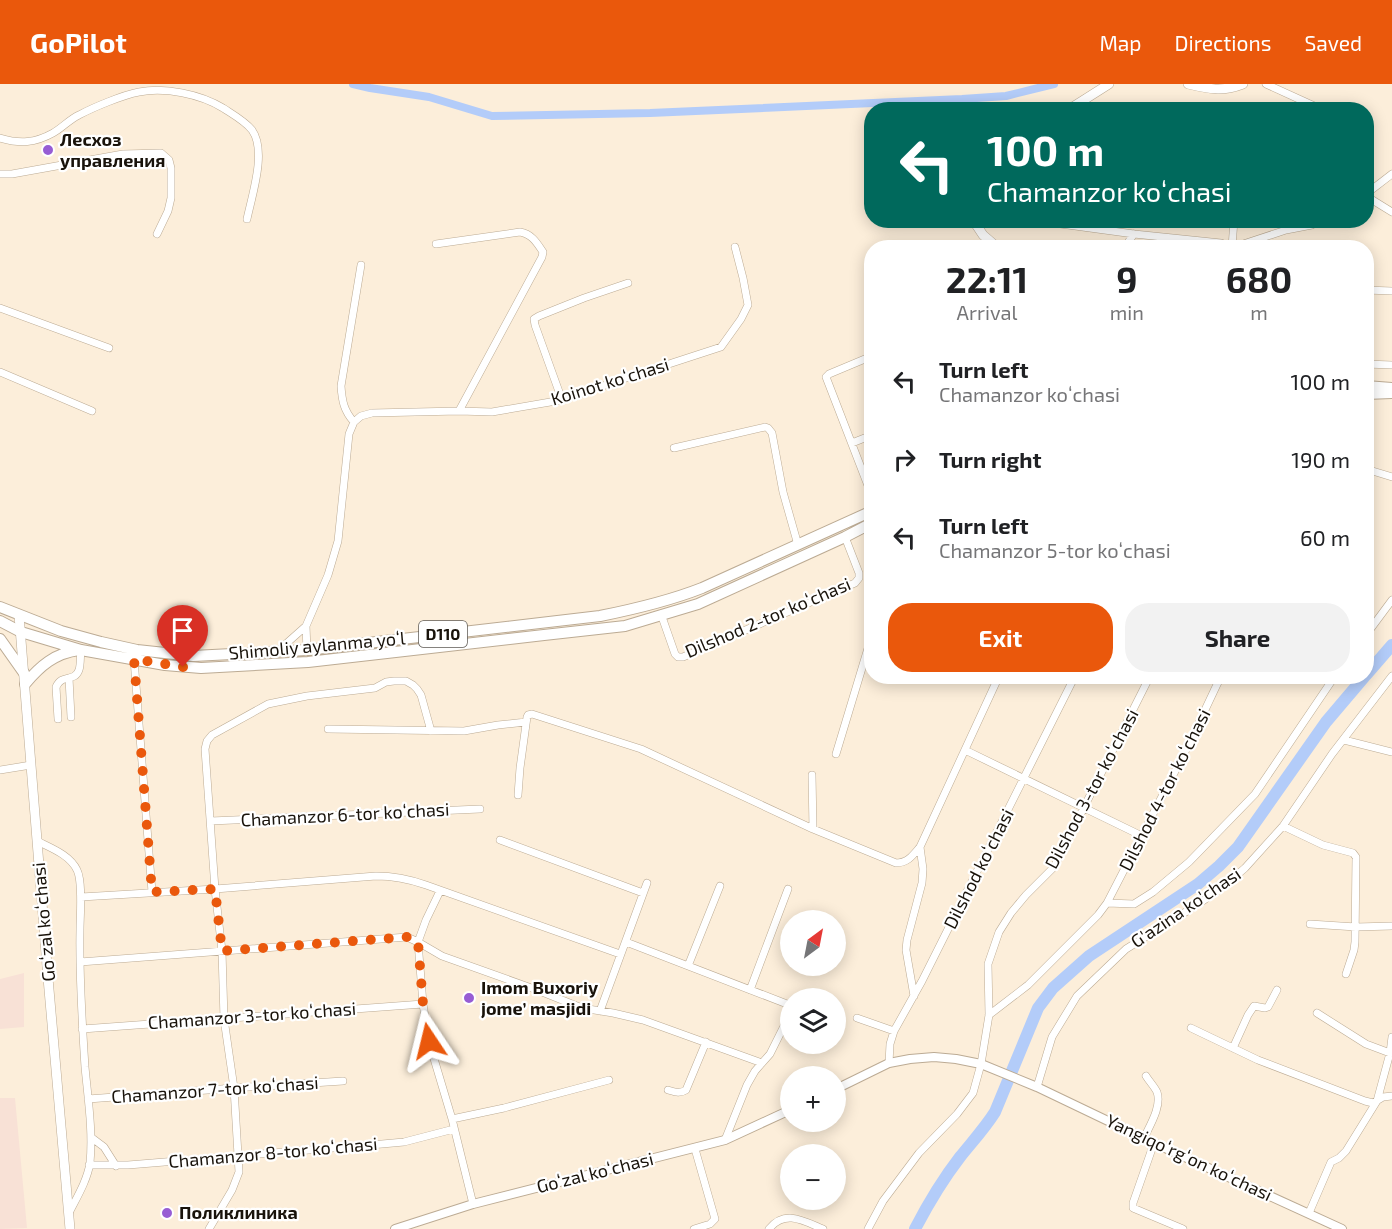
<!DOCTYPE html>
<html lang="en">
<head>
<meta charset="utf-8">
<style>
  :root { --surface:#fff; --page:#f2f2f2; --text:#202124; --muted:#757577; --accent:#ea580c }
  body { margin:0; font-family:"Exo 2",sans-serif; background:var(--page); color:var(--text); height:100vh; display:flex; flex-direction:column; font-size:22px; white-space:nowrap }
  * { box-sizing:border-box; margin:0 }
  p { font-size:20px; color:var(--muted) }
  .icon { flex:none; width:33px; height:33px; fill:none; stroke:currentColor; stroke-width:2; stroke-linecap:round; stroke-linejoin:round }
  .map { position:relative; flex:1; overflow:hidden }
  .sheet { position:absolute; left:864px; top:156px; width:510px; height:444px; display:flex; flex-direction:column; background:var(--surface); border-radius:24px; box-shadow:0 3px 15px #0003 }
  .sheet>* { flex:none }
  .banner { position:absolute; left:864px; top:18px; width:510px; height:126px; border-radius:24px; box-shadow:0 3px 15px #0003; background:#00695c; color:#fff; overflow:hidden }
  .needle { width:39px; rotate:32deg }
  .controls { position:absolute; left:780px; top:826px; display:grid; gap:12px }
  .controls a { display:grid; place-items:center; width:66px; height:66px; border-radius:50%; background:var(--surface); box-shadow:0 3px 15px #0003; font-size:30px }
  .pin { position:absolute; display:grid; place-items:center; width:51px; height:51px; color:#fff; margin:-62px -26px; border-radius:50% 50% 50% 0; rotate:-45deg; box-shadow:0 0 6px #0007 }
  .pin .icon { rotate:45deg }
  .me { position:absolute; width:66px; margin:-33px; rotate:350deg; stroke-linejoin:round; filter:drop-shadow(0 0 4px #0008) }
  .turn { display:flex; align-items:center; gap:21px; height:126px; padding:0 24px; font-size:27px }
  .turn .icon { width:78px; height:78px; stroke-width:2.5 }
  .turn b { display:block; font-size:42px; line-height:51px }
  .eta { display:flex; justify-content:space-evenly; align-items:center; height:102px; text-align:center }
  .eta b { font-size:36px; font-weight:700; line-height:42px }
  .primary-button { display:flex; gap:12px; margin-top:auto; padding:12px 24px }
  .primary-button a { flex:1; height:69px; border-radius:24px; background:var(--accent); color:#fff; font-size:24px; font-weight:700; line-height:69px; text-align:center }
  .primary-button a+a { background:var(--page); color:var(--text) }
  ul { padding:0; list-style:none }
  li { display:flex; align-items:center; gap:18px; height:78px; padding:0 24px }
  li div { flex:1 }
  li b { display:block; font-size:22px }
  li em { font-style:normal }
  header { display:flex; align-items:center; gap:36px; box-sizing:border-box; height:84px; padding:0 30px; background:var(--accent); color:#fff }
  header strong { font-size:28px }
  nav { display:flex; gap:33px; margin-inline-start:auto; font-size:21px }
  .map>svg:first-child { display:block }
  .medical { fill:#f8e1d6 }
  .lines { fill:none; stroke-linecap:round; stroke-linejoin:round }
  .canal { stroke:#b3ccf9; stroke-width:8 }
  .river { stroke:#b3ccf9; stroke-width:12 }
  .minor-casing { stroke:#bcab94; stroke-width:8 }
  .tertiary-casing { stroke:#bcab94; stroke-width:10 }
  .secondary-casing { stroke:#bcab94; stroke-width:10 }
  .primary-casing { stroke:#bcab94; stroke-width:12 }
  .minor { stroke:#fff; stroke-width:7 }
  .tertiary { stroke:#fff; stroke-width:8 }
  .secondary { stroke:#fff; stroke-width:9 }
  .primary { stroke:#fff; stroke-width:10 }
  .route { stroke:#ea580c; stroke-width:10; stroke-dasharray:0 18 }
  .poi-dot { fill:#975dd4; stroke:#fff; stroke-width:2 }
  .labels { text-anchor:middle; stroke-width:4.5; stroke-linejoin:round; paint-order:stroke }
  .shield { fill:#fff; stroke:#5e5a54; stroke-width:1.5 }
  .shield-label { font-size:16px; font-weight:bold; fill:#19130b }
  .poi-label { font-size:18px; font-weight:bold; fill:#19130b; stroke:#fff; text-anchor:start }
  .street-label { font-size:18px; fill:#19130b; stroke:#fff }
</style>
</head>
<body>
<header>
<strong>GoPilot</strong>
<nav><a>Map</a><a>Directions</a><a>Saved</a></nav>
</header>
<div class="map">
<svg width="1392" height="1145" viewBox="0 0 1392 1145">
  <rect width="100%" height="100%" fill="#fceeda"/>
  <path class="medical" d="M24 889V943L0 945V895Z
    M0 1014H15L27 1144 0 1145Z"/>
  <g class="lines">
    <path class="canal" d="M353 0 370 4 429 13 492 32 650 29 962 15 1006 12 1054 0"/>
    <path class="river" d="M1366 591 1392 561
      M915 1145C928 1120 943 1095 960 1073 972 1058 985 1044 995 1028L1038 924 1053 904 1089 872 1198 800 1219 782 1238 763 1326 638 1365 592"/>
    <g class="minor-casing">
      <path id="minor" d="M1266 0 1323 26
        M0 54C20 60 35 59 53 49 62 44 70 35 79 31 94 23 123 11 139 8 165 3 200 10 223 24 232 30 245 37 252 46 267 67 252 111 247 135
        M0 90H12L123 70 161 69 169 76 171 84V114L168 127 157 150
        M1366 110 1392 90
        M1366 112 1392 128
        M1031 136 1134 150 1221 159 1232 163 1234 136
        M436 160 520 148C532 150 537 159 543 168L542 173 459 327
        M1124 164 1134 150
        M1231 164 1286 146 1312 141 1321 136
        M1366 206 1392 207
        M0 224 109 264
        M872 272 829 290 826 293 872 412
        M1366 280 1392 281
        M0 288 92 327
        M562 316 535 241 534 235 539 232 584 214 628 199
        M354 338C344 327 342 317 341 302L361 181
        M852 359 872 351
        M674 364 765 343 768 344 772 349 783 408 798 461
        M1366 385 1392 393
        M661 530 675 570 678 573H683L855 499 859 494V489L845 453
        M1366 551 1392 516
        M279 566 306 542
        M307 567 306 542 328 491 338 457 349 350 354 338 361 332 372 329 459 327 492 328 562 316 632 292 721 263 741 235 748 221 743 194 735 163
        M134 575 152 808
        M1221 592 1188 662 1107 819 1134 820 1153 808 1189 778 1255 710 1335 592
        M69 594 71 633
        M58 635 56 603C62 589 74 599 79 586 81 580 80 572 81 566
        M328 645 464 647 498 641 526 638
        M1344 656 1392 668
        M965 666 1142 752
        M836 670 872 551
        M0 686 31 681
        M812 691 813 745
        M518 711 520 684 527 633 528 631 532 630 641 665 813 745 896 779C908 779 913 771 920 763L999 592
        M211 737 480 725
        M1283 742 1323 761 1353 769 1356 773 1355 858 1354 866 1346 890
        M500 756 643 809
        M37 757C51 764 70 771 77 786 83 798 80 832 80 846 79 892 82 937 85 983 88 1015 93 1047 90 1079 87 1097 77 1113 69 1129
        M440 807 426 836 418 858 423 920 429 958 452 1035 473 1120
        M81 813 215 805 376 792C394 792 409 795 426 801L620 870
        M1310 840 1356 843 1392 842
        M626 858 787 920 790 925V930L770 970 755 987 747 1001 725 1056
        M80 878 407 853 418 858 442 872 537 906 582 924 613 929 643 936 762 979
        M688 882 720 802
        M750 906 788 805
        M914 912 906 866 907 856 922 799 923 785 920 763
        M600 927 647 799
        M1317 929 1366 960 1390 969
        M989 931 1028 901 1098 831 1107 819
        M857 934 894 947
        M1191 944 1258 976 1365 1017 1373 1019 1383 1013 1392 1012
        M82 945 423 920
        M1233 964 1248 931 1254 922 1265 924 1268 923 1277 906
        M889 979 890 960 894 947 922 897 1075 592
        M1037 1003 1052 953 1077 912 1126 865 1200 819 1224 802 1245 784 1283 742 1332 670 1392 592
        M668 1006C675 1008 680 1010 686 1006L706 958
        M88 1015 234 1004 343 997
        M452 1035 504 1024 609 996
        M92 1054 104 1063 116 1082
        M1144 1054C1150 1041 1162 1022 1157 1008 1154 1002 1149 997 1146 992
        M1154 1059 1133 1119V1124L1183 1145
        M89 1081H128L382 1060 404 1058 454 1045
        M1309 1129 1331 1078 1339 1074 1346 1067 1377 1017 1390 969 1392 953
        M209 1145 232 1106 239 1088 234 1004 224 935 222 867 215 805 205 665 207 657 212 651 268 620 307 612 375 604 386 598 394 597H406L413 601 417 605 421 611 431 647
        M694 1145 710 1140 715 1135 695 1065
        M769 1145C785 1125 804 1137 823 1145
        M868 1145 883 1117 919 1069 957 1030 973 1009 981 980 989 931 988 880 999 848 1011 829 1026 811 1054 783 1150 592"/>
    </g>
    <g class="tertiary-casing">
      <path id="tertiary" d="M836 1005 889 979 910 975 934 973 956 975 981 980 1037 1003 1154 1059 1342 1145
        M395 1145 473 1120 725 1056 790 1026"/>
    </g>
    <g class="secondary-casing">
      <path id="secondary" d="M1188 0C1209 5 1222 8 1243 0
        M1068 26 1109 0
        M973 136 983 151 998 164
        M19 531 48 894 70 1145"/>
    </g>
    <g class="primary-casing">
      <path id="primary" d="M1366 302 1392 304
        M1366 310 1392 309
        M0 523 61 547 101 558 137 566 193 572 307 566 600 532C635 525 669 517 702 504L872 427
        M0 537 21 548 81 566 165 581 201 584 308 578 544 551 625 542 698 520 845 453 872 439
        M0 555 24 589
        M25 600C40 582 55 569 79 566"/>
    </g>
    <use href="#minor" class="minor"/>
    <use href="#tertiary" class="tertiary"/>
    <use href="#secondary" class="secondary"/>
    <use href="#primary" class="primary"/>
  </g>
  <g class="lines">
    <path class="route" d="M183 583 134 575 152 808 215 805 222 867 407 853 418 858 423 920 429 957"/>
  </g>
  <g class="poi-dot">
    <circle cx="48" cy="66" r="6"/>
    <circle cx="469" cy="914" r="6"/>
    <circle cx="167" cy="1129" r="6"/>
  </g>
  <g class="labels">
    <rect class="shield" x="419" y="537" width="48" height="26" rx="4.5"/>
    <g class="shield-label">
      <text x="443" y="556">D110</text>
    </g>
    <g class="poi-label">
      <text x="60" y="62">Лесхоз<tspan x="60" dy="21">управления</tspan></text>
      <text x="481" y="910">Imom Buxoriy<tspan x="481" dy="21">jome’ masjidi</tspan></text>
      <text x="179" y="1135">Поликлиника</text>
    </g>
    <g class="street-label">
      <text transform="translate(610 298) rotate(-17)" y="6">Koinot koʻchasi</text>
      <text transform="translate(768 534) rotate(-23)" y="6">Dilshod 2-tor koʻchasi</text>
      <text transform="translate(317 562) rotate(-5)" y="6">Shimoliy aylanma yoʻl</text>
      <text transform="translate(1092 705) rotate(-62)" y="6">Dilshod 3-tor koʻchasi</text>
      <text transform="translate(1165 706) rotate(-63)" y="6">Dilshod 4-tor koʻchasi</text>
      <text transform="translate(345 731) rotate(-3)" y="6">Chamanzor 6-tor koʻchasi</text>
      <text transform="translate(979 785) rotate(-63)" y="6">Dilshod koʻchasi</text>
      <text transform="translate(1186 824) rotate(-34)" y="6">G'azina ko'chasi</text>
      <text transform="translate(44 838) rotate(-95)" y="6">Goʻzal koʻchasi</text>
      <text transform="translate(252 932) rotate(-4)" y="6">Chamanzor 3-tor koʻchasi</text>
      <text transform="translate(215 1006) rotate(-4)" y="6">Chamanzor 7-tor koʻchasi</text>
      <text transform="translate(273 1069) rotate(-5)" y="6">Chamanzor 8-tor koʻchasi</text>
      <text transform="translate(1189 1074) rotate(25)" y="6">Yangiqoʻrgʻon koʻchasi</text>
      <text transform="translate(595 1089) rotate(-14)" y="6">Goʻzal koʻchasi</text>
    </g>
  </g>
</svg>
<div class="controls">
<a><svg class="needle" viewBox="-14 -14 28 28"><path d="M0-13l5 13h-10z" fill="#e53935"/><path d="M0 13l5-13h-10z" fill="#757577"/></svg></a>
<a><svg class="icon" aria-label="layers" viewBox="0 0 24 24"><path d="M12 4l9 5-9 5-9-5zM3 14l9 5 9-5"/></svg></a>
<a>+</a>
<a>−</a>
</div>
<div class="pin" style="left:183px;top:583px;background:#d93025"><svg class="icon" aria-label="arrive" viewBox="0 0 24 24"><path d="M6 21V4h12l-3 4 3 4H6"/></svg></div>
<svg class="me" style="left:429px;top:957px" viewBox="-20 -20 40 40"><path d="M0-17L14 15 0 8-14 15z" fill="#ea580c" stroke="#fff" stroke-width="4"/></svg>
<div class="banner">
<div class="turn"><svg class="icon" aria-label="left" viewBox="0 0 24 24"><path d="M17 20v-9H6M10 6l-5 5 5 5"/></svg><div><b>100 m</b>Chamanzor koʻchasi</div></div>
</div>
<section class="sheet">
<div class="eta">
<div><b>22:11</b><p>Arrival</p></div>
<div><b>9</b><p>min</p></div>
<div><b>680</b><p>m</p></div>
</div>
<ul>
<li><svg class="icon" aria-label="left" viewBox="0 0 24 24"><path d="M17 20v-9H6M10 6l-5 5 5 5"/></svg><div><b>Turn left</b><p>Chamanzor koʻchasi</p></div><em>100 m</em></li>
<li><svg class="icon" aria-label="right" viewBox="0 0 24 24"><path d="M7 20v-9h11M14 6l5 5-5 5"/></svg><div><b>Turn right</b></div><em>190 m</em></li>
<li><svg class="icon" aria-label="left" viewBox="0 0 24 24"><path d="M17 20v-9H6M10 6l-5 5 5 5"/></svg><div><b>Turn left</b><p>Chamanzor 5-tor koʻchasi</p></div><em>60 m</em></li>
</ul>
<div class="primary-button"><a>Exit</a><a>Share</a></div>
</section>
</div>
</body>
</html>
